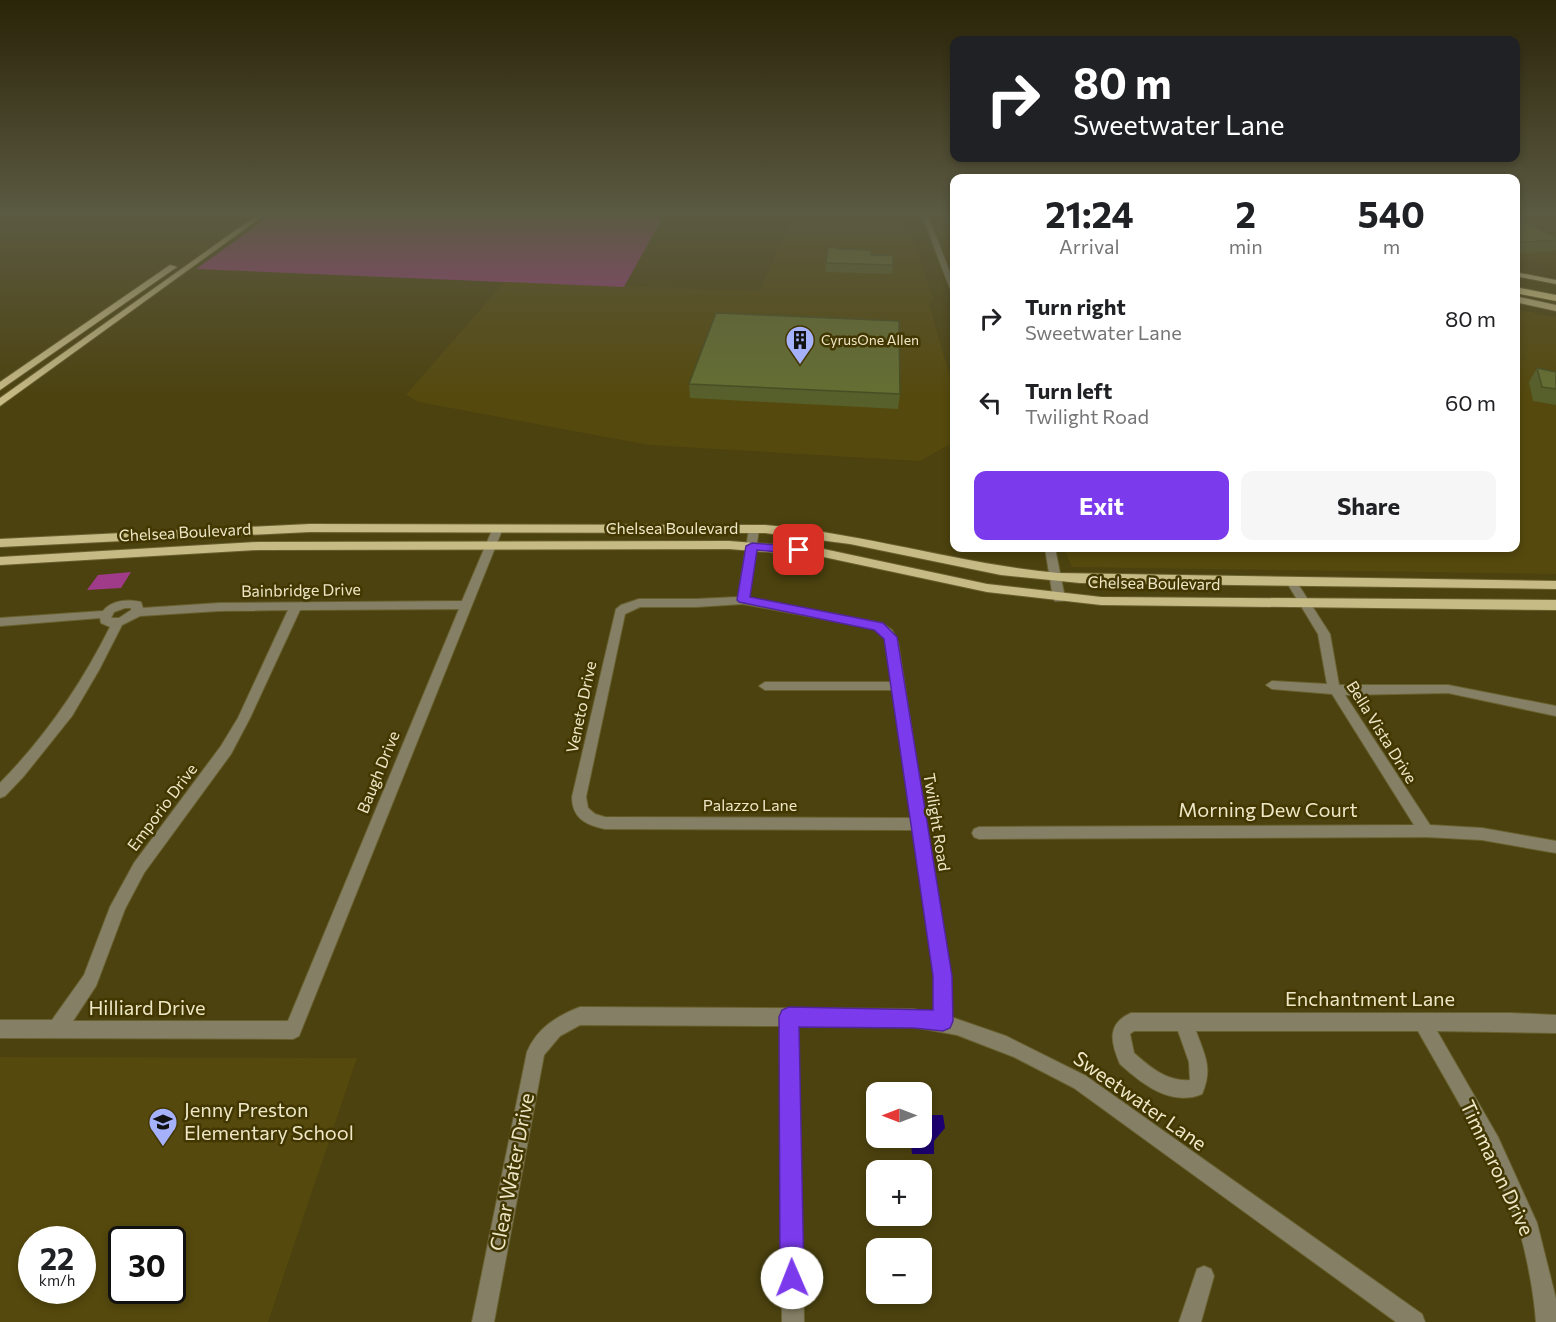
<!DOCTYPE html>
<html lang="en">
<head>
<meta charset="utf-8">
<style>
  :root { --surface:#fff; --page:#f6f6f6; --text:#202124; --muted:#757577; --accent:#7c3aed }
  body { margin:0; font-family:Commissioner,sans-serif; background:var(--page); color:var(--text); height:100vh; display:flex; flex-direction:column; font-size:22px; white-space:nowrap }
  * { box-sizing:border-box; margin:0 }
  p { font-size:20px; color:var(--muted) }
  .icon { flex:none; width:33px; height:33px; fill:none; stroke:currentColor; stroke-width:2; stroke-linecap:round; stroke-linejoin:round }
  .map { position:relative; flex:1; overflow:hidden }
  .side { position:absolute; left:950px; top:174px; width:570px; height:378px; display:flex; flex-direction:column; background:var(--surface); border-radius:12px; box-shadow:0 3px 9px #0003 }
  .side>* { flex:none }
  .banner { position:absolute; left:950px; top:36px; width:570px; height:126px; border-radius:12px; box-shadow:0 3px 9px #0003; background:#202124; color:#fff; overflow:hidden }
  .needle { width:39px; rotate:270deg }
  .buttons { position:absolute; left:866px; top:1082px; display:grid; gap:12px }
  .buttons a { display:grid; place-items:center; width:66px; height:66px; border-radius:12px; background:var(--surface); box-shadow:0 3px 9px #0003; font-size:30px }
  .speed { position:absolute; left:18px; top:1226px; display:flex; gap:12px; font-size:30px; font-weight:700; text-align:center }
  .speed>* { display:grid; place-content:center; width:78px; height:78px; border-radius:50%; background:var(--surface); box-shadow:0 3px 9px #0003; line-height:1 }
  .speed small { font-size:15px; font-weight:400 }
  .speed .limit { border:3px solid #111; border-radius:9px; background:#fff; color:#111 }
  .pin { position:absolute; display:grid; place-items:center; width:51px; height:51px; color:#fff; margin:-26px; border-radius:12px; box-shadow:0 3px 9px #0006 }
  .me { position:absolute; width:66px; margin:-33px; rotate:359deg; stroke-linejoin:round; filter:drop-shadow(0 0 4px #0008) }
  .turn { display:flex; align-items:center; gap:21px; height:126px; padding:0 24px; font-size:27px }
  .turn .icon { width:78px; height:78px; stroke-width:2.5 }
  .turn b { display:block; font-size:42px; line-height:51px }
  .eta { display:flex; justify-content:space-evenly; align-items:center; height:102px; text-align:center }
  .eta b { font-size:36px; font-weight:700; line-height:42px }
  .action { display:flex; gap:12px; margin-top:auto; padding:12px 24px }
  .action a { flex:1; height:69px; border-radius:12px; background:var(--accent); color:#fff; font-size:24px; font-weight:700; line-height:69px; text-align:center }
  .action a+a { background:var(--page); color:var(--text) }
  ul { padding:0; list-style:none }
  li { display:flex; align-items:center; gap:18px; height:84px; padding:0 24px }
  li div { flex:1 }
  li b { display:block; font-size:22px }
  li em { font-style:normal }
  .map>svg:first-child { display:block }
  .built { fill:#55490d; fill-rule:evenodd }
  .green { fill:#a03b89 }
  .water { fill:#1c0070 }
  .lines { fill:none; stroke-linecap:round; stroke-linejoin:round }
  .minor-casing { stroke:#696030; stroke-width:2 }
  .major-casing { stroke:#696030; stroke-width:2 }
  .highway-casing { stroke:#696030; stroke-width:2 }
  .minor { fill:#858065; fill-rule:evenodd }
  .major { fill:#c7bb85; fill-rule:evenodd }
  .highway { fill:#e1d391; fill-rule:evenodd }
  .wall { fill:#575f2b }
  .building { fill:#656f32; stroke:#474e23; stroke-width:1.5 }
  .route { fill:#7c3aed; stroke:#51269a; stroke-width:1.5 }
  .labels { text-anchor:middle; stroke-width:5; stroke-linejoin:round; paint-order:stroke }
  .far-poi-label { font-size:14px; fill:#eee7c7; stroke:#423701; text-anchor:start }
  .street-label { font-size:16px; fill:#eee7c7; stroke:#423701 }
  .near-street-label { font-size:20px; fill:#eee7c7; stroke:#423701 }
  .near-poi-label { font-size:20px; fill:#eee7c7; stroke:#423701; text-anchor:start }
</style>
</head>
<body>
<div class="map">
<svg width="1556" height="1322" viewBox="0 0 1556 1322">
  <rect width="100%" height="100%" fill="#4c420f"/>
  <path class="built" d="M794 213H905L933 299 929 304 954 391V442L920 461 649 445 419 402 406 395 504 282 760 291Z
    M933 213H954V273Z
    M1515 213H1549L1556 217V266L1515 258Z
    M1515 309 1556 317V574L1072 567 1064 548H1515Z
    M0 1057 357 1058 268 1322H0ZM32 1239H82V1290H32ZM122 1239H172V1290H122Z"/>
  <path class="green" d="M274 213H665L624 287 196 269Z
    M131 572 121 588 87 590 98 575Z"/>
  <path class="water" d="M921 1110 923 1115H943L945 1128 934 1141V1154H912L911 1143H890V1137H921Z"/>
  <g class="lines">
    <g class="minor-casing">
      <path id="minor" d="M921 213H927L954 283V293L951 291Z
        M498 525 503 528 299 1036 293 1039 0 1038V1020H52L84 975 110 907 134 863 221 746 238 718 288 610 219 611 140 616 122 625 99 670 72 716 24 776 5 796 0 798V783C46 736 81 685 110 627L101 623 100 618 0 626V618L103 611C112 600 128 599 141 602L143 608 219 603 462 601 493 528ZM125 608H131V610L119 618H111L114 612ZM459 609 288 1021H73L96 986 125 909 144 873 231 754 250 718 300 610Z
        M754 526 759 529 749 598 882 623 892 630 898 642 950 976 951 1017 1006 1036 1086 1076 1422 1314 1425 1322H1396L1074 1088 1014 1057 957 1035 913 1027 798 1026 804 1322H782L780 1026 580 1025 560 1036 544 1055 494 1322H472L527 1052C537 1028 557 1016 580 1007L913 1009 934 1013V976L913 830 605 829C586 825 572 818 572 797L616 609 621 605 639 599H696L738 597 749 529ZM743 604 875 629 883 635 886 642 892 682H765L759 686 765 690H893L911 818 605 817 595 814 588 808 586 797 625 614 640 607H696Z
        M1045 548H1055L1065 598 1063 601H1055L1053 598Z
        M1292 580 1296 581 1330 634 1339 685H1448L1556 706V716L1448 693 1345 695 1430 825 1482 828 1556 841V853L1482 840 1426 837 979 839 974 837 972 833 974 829 979 827 1414 825 1332 694 1272 689 1266 685 1272 681 1327 684 1318 634 1287 583Z
        M1131 1013H1510L1556 1015V1033L1437 1031 1498 1137 1537 1223 1556 1299V1322H1536C1534 1293 1526 1250 1517 1223 1492 1156 1453 1093 1418 1031H1196C1205 1056 1213 1068 1202 1094 1171 1107 1142 1084 1120 1064 1111 1043 1106 1024 1131 1013ZM1134 1031H1178L1189 1062 1190 1080C1167 1082 1150 1067 1134 1053L1130 1034Z
        M1204 1266 1211 1269 1214 1276 1201 1322H1179L1197 1269Z"/>
    </g>
    <g class="major-casing">
      <path id="major" d="M260 213H267L0 406V398Z
        M170 265 177 267 0 390V382Z
        M1515 272 1556 280V284L1515 276Z
        M1515 296 1556 305V311L1515 302Z
        M310 524 765 525C864 533 959 564 1058 573L1556 581V589L1080 583 1001 575 850 544 765 533 310 532 0 547V539Z
        M729 541 819 548 987 584 1101 597 1556 600V610L1101 605 987 592 819 556 729 549 258 550 0 565V557L258 542Z"/>
    </g>
    <g class="highway-casing">
      <path id="highway" d="M1515 287 1556 295V301L1515 293Z"/>
    </g>
    <use href="#minor" class="minor"/>
    <use href="#major" class="major"/>
    <use href="#highway" class="highway"/>
  </g>
  <path class="wall" d="M1515 220 1556 237V250L1555 251 1515 254Z
    M837 249 871 255 893 265 892 274 825 272 826 263Z
    M1537 368 1556 372V405L1533 401 1529 382Z
    M689 384 900 394 898 409 690 398Z"/>
  <path class="building" d="M1515 220 1536 227 1556 237V240L1522 242 1515 239Z
    M828 247H837V249L871 250V255H893V265L826 263Z
    M716 313 899 321 900 394 689 384Z
    M1537 368 1556 372V389L1542 387Z"/>
  <linearGradient id="sky" x2="0" y2="1"><stop stop-color="#2a2408"/><stop offset="0.54" stop-color="#5b5a42"/><stop offset="1" stop-color="#5b5a42" stop-opacity="0"/></linearGradient>
  <rect width="1556" height="398" fill="url(#sky)"/>
  <path class="route" d="M752 543 799 547 805 550 799 554 757 550 750 597 878 622 883 623 897 637 952 976 953 1021 950 1028 943 1031 914 1028 799 1027 804 1278 801 1286 792 1289 784 1286 780 1278 779 1017 782 1010 789 1007 933 1010V976L884 639 874 630 739 602 737 600 746 546Z"/>
  <defs>
    <g id="building-pin" transform="scale(1.5)"><path d="M0 17L-7.5 6A9.5 9.5 0 1 1 7.5 6Z" fill="#a6b1fc" stroke="#423701"/><path d="M-4-6H4V6H1V3H-1V6H-4ZM-2.5-4.3h1.7v1.8h-1.7ZM.8-4.3h1.7v1.8H.8ZM-2.5-1h1.7V.8h-1.7ZM.8-1h1.7V.8H.8Z" fill="#111"/></g>
    <g id="school-pin" transform="scale(1.5)"><path d="M0 17L-7.5 6A9.5 9.5 0 1 1 7.5 6Z" fill="#a6b1fc" stroke="#423701"/><path d="M0-5L7-2L0 1L-7-2ZM-4 1L0 2.5L4 1V4Q0 6-4 4Z" fill="#111"/></g>
  </defs>
  <g fill-rule="evenodd">
    <use href="#building-pin" x="800" y="340"/>
    <use href="#school-pin" x="163" y="1122"/>
  </g>
  <g class="labels">
    <g class="far-poi-label">
      <text x="821" y="345">CyrusOne Allen</text>
    </g>
    <g class="street-label">
      <text x="672" y="534">Chelsea Boulevard</text>
      <text transform="translate(185 532) rotate(-3)" y="6">Chelsea Boulevard</text>
      <text transform="translate(1154 583) rotate(1)" y="6">Chelsea Boulevard</text>
      <text transform="translate(301 590) rotate(-1)" y="6">Bainbridge Drive</text>
      <text transform="translate(581 707) rotate(-78)" y="6">Veneto Drive</text>
      <text transform="translate(1382 732) rotate(58)" y="6">Bella Vista Drive</text>
      <text transform="translate(378 772) rotate(-68)" y="6">Baugh Drive</text>
      <text x="750" y="811">Palazzo Lane</text>
      <text transform="translate(162 807) rotate(-53)" y="6">Emporio Drive</text>
      <text transform="translate(937 822) rotate(81)" y="6">Twilight Road</text>
    </g>
    <g class="near-street-label">
      <text x="1268" y="817">Morning Dew Court</text>
      <text x="1370" y="1006">Enchantment Lane</text>
      <text x="147" y="1015">Hilliard Drive</text>
      <text transform="translate(1140 1101) rotate(35)" y="7">Sweetwater Lane</text>
      <text transform="translate(1497 1168) rotate(65)" y="7">Timmaron Drive</text>
      <text transform="translate(512 1172) rotate(-79)" y="7">Clear Water Drive</text>
    </g>
    <g class="near-poi-label">
      <text x="184" y="1117">Jenny Preston<tspan x="184" dy="23">Elementary School</tspan></text>
    </g>
  </g>
</svg>
<div class="buttons">
<a><svg class="needle" viewBox="-14 -14 28 28"><path d="M0-13l5 13h-10z" fill="#e53935"/><path d="M0 13l5-13h-10z" fill="#757577"/></svg></a>
<a>+</a>
<a>−</a>
</div>
<div class="speed"><div>22<small>km/h</small></div><div class="limit">30</div></div>
<div class="pin" style="left:799px;top:550px;background:#d93025"><svg class="icon" aria-label="arrive" viewBox="0 0 24 24"><path d="M6 21V4h12l-3 4 3 4H6"/></svg></div>
<svg class="me" style="left:792px;top:1278px" viewBox="-20 -20 40 40"><circle r="19" fill="#fff"/><path d="M0-13L10 11 0 6-10 11z" fill="#7c3aed"/></svg>
<div class="banner">
<div class="turn"><svg class="icon" aria-label="right" viewBox="0 0 24 24"><path d="M7 20v-9h11M14 6l5 5-5 5"/></svg><div><b>80 m</b>Sweetwater Lane</div></div>
</div>
<section class="side">
<div class="eta">
<div><b>21:24</b><p>Arrival</p></div>
<div><b>2</b><p>min</p></div>
<div><b>540</b><p>m</p></div>
</div>
<ul>
<li><svg class="icon" aria-label="right" viewBox="0 0 24 24"><path d="M7 20v-9h11M14 6l5 5-5 5"/></svg><div><b>Turn right</b><p>Sweetwater Lane</p></div><em>80 m</em></li>
<li><svg class="icon" aria-label="left" viewBox="0 0 24 24"><path d="M17 20v-9H6M10 6l-5 5 5 5"/></svg><div><b>Turn left</b><p>Twilight Road</p></div><em>60 m</em></li>
</ul>
<div class="action"><a>Exit</a><a>Share</a></div>
</section>
</div>
</body>
</html>
